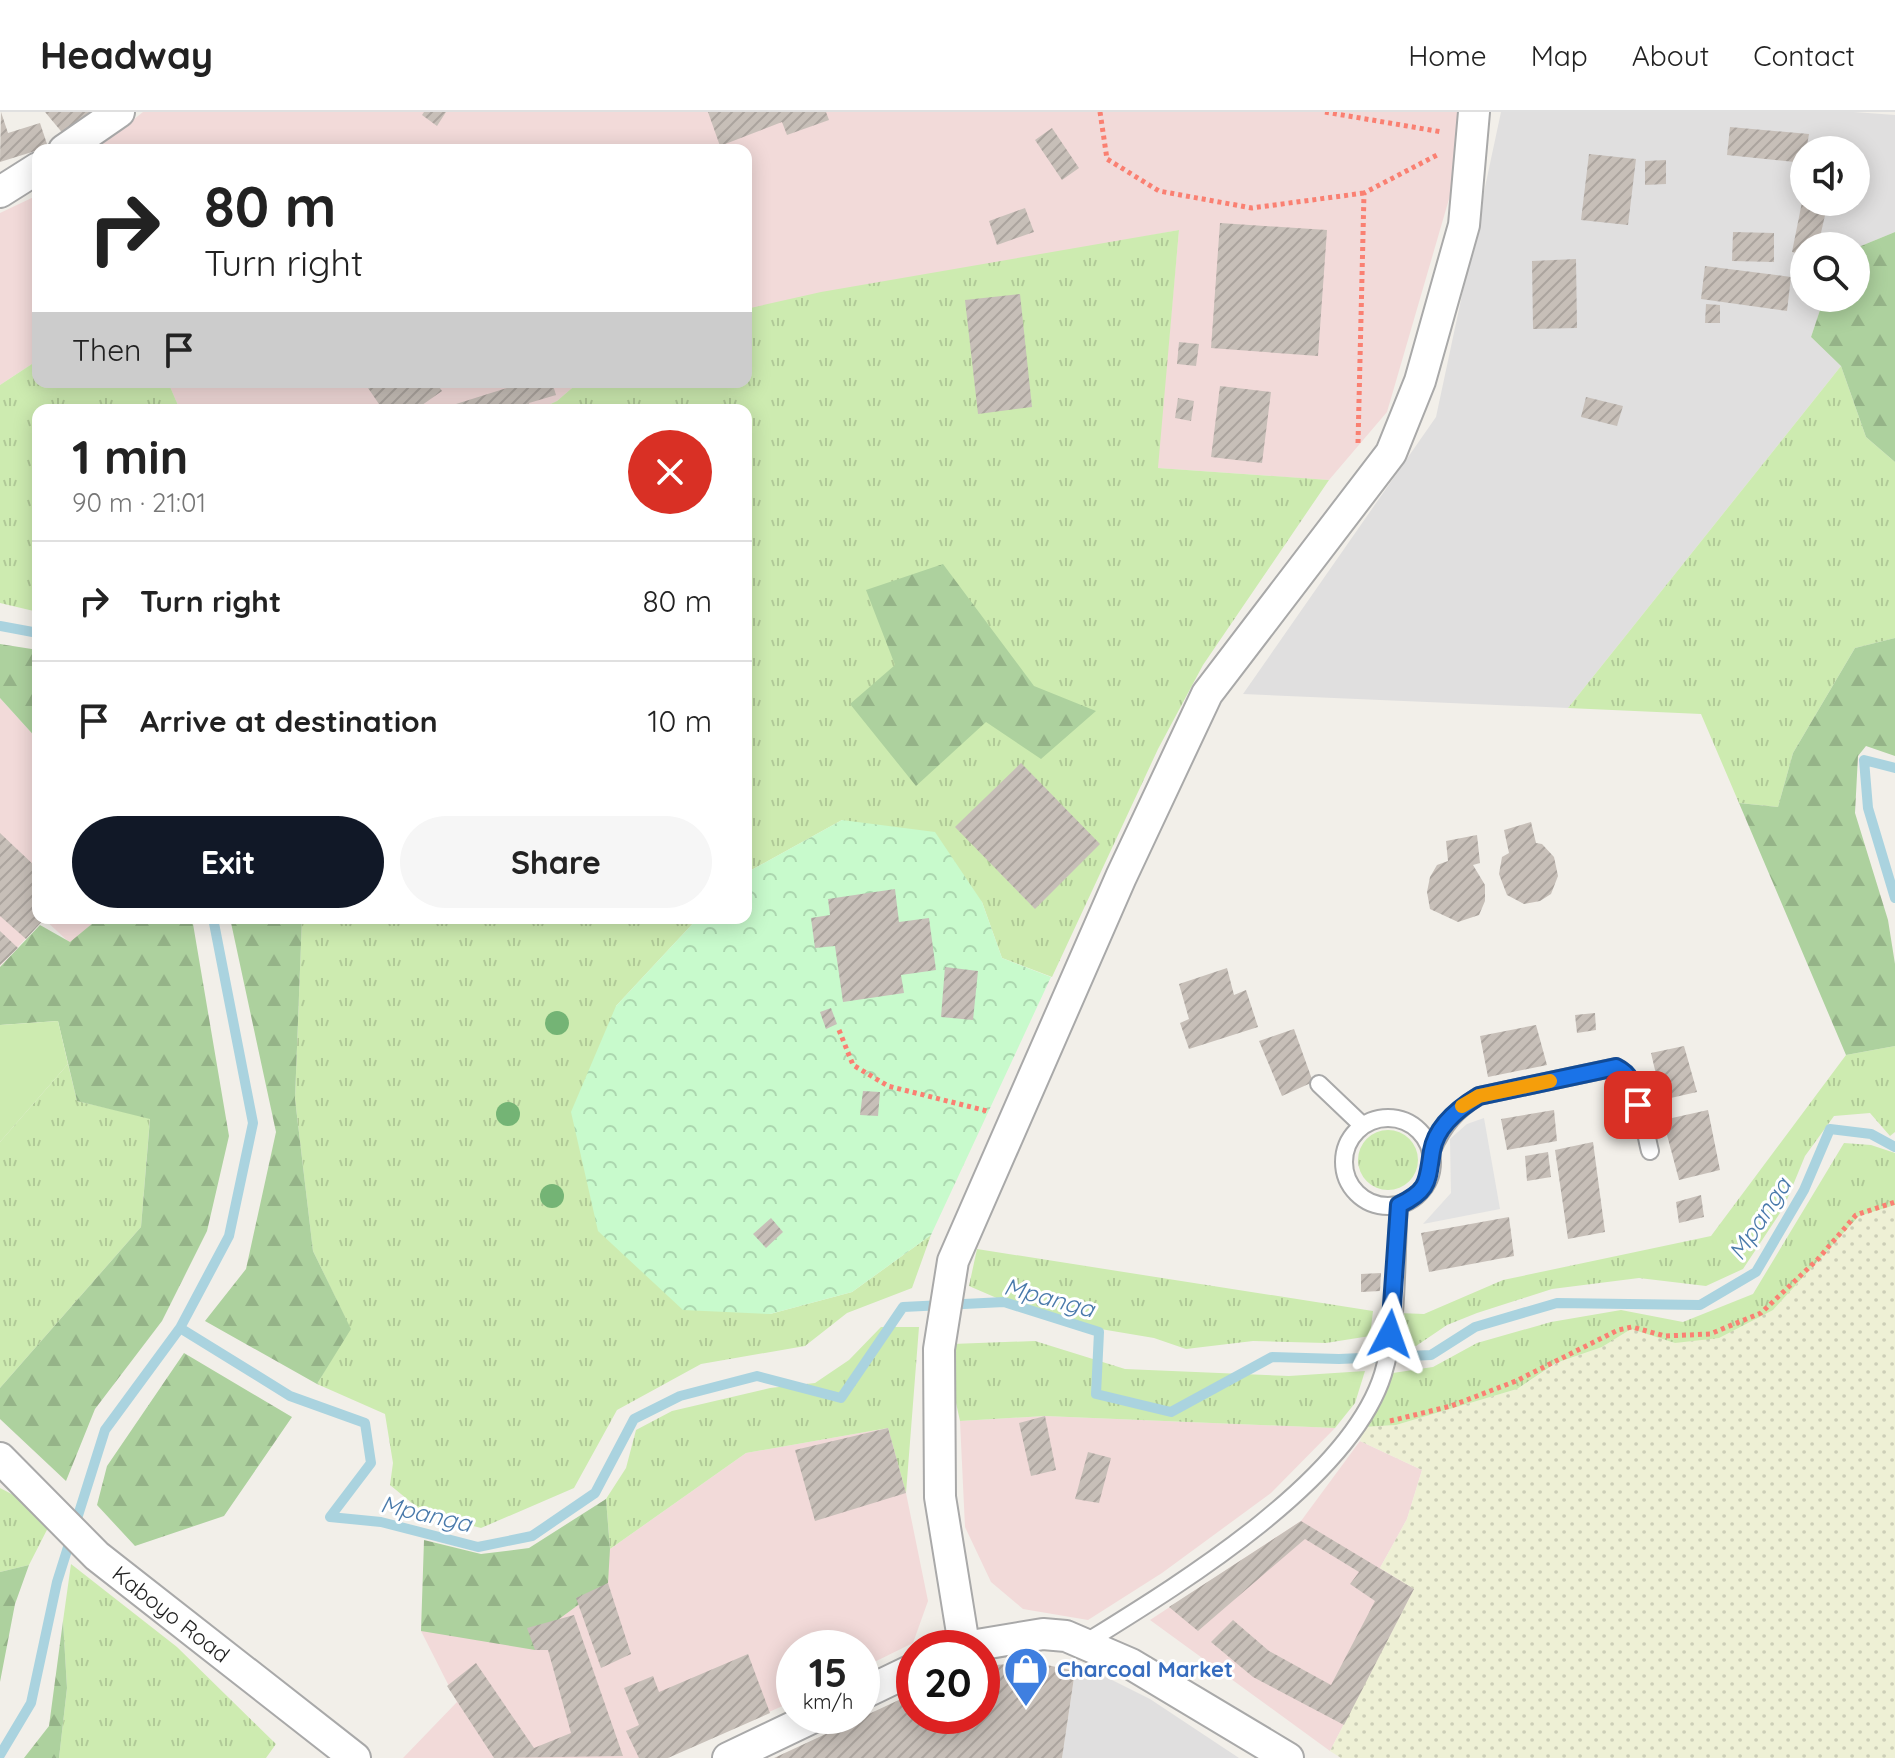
<!DOCTYPE html>
<html lang="en">
<head>
<meta charset="utf-8">
<style>
  :root { --surface:#fff; --page:#f6f6f6; --text:#222; --muted:#767676; --line:#e0e0e0; --accent:#111827 }
  body { margin:0; font-family:Quicksand,sans-serif; background:var(--page); color:var(--text); height:100vh; display:flex; flex-direction:column; font-size:30px; white-space:nowrap }
  * { box-sizing:border-box; margin:0 }
  p { font-size:26px; color:var(--muted) }
  .icon { flex:none; width:44px; height:44px; fill:none; stroke:currentColor; stroke-width:2; stroke-linecap:round; stroke-linejoin:round }
  .map { position:relative; flex:1; overflow:hidden }
  .details { position:absolute; left:32px; top:292px; width:720px; height:520px; display:flex; flex-direction:column; background:var(--surface); border-radius:16px; box-shadow:0 4px 20px #0003 }
  .details>* { flex:none }
  .hud { position:absolute; left:32px; top:32px; width:720px; height:244px; border-radius:16px; box-shadow:0 4px 20px #0003; background:#fff; color:var(--text); overflow:hidden }
  .buttons { position:absolute; left:1790px; top:24px; display:grid; gap:16px }
  .buttons a { display:grid; place-items:center; width:80px; height:80px; border-radius:50%; background:var(--surface); box-shadow:0 4px 20px #0003; font-size:40px }
  .speed { position:absolute; left:776px; top:1518px; display:flex; gap:16px; font-size:40px; font-weight:700; text-align:center }
  .speed>* { display:grid; place-content:center; width:104px; height:104px; border-radius:50%; background:var(--surface); box-shadow:0 4px 20px #0003; line-height:1 }
  .speed small { font-size:20px; font-weight:400 }
  .speed .limit { border:12px solid #d22; background:#fff; color:#111 }
  .pin { position:absolute; display:grid; place-items:center; width:68px; height:68px; color:#fff; margin:-34px; border-radius:16px; box-shadow:0 4px 12px #0006 }
  .me { position:absolute; width:88px; margin:-44px; rotate:4deg; stroke-linejoin:round; filter:drop-shadow(0 0 6px #0008) }
  .turn { display:flex; align-items:center; gap:28px; height:168px; padding:0 40px; font-size:36px }
  .turn .icon { width:104px; height:104px; stroke-width:2.5 }
  .turn b { display:block; font-size:56px; line-height:68px }
  .then { display:flex; align-items:center; height:76px; padding:0 40px; background:#0003; gap:16px; font-size:30px }
  .round { display:grid; place-items:center; flex:none; width:84px; height:84px; border-radius:42px; background:var(--page) }
  .summary { display:flex; align-items:center; justify-content:space-between; height:136px; padding:0 40px }
  h1 { font-size:48px; font-weight:700; line-height:60px }
  .action { display:flex; gap:16px; margin-top:auto; padding:16px 40px }
  .action a { flex:1; height:92px; border-radius:48px; background:var(--accent); color:#fff; font-size:32px; font-weight:700; line-height:92px; text-align:center }
  .action a+a { background:var(--page); color:var(--text) }
  ul { padding:0; list-style:none }
  li { display:flex; align-items:center; gap:24px; height:120px; padding:0 40px; border-top:2px solid var(--line) }
  li div { flex:1 }
  li b { display:block; font-size:30px }
  li em { font-style:normal }
  header { display:flex; align-items:center; gap:48px; box-sizing:border-box; height:112px; padding:0 40px; background:var(--surface); border-bottom:2px solid var(--line) }
  header strong { font-size:38px }
  nav { display:flex; gap:44px; margin-inline-start:auto; font-size:28px }
  .map>svg:first-child { display:block }
  .residential { fill:#e0dfdf; fill-rule:evenodd }
  .commercial { fill:#f2dad9 }
  .farmland { fill:url(#farmland-dots) }
  .grass { fill:url(#grass-tufts) }
  .forest { fill:url(#forest-firs) }
  .park { fill:url(#park-crowns) }
  .garden { fill:#cdebb0 }
  .parking { fill:#e2e2e2 }
  .lines { fill:none; stroke-linecap:round; stroke-linejoin:round }
  .stream { stroke:#aad3df; stroke-width:10 }
  .building { fill:url(#building-hatch) }
  .lane-casing { stroke:#a9a9a9; stroke-width:20 }
  .street-casing { stroke:#a9a9a9; stroke-width:34 }
  .path { stroke:#fa8072; stroke-width:5; stroke-dasharray:4 4; stroke-linecap:butt }
  .lane { stroke:#fff; stroke-width:16 }
  .street { stroke:#fff; stroke-width:30 }
  .tree { fill:#74b475 }
  .route-casing { stroke:#114b97; stroke-width:20 }
  .route { stroke:#1a73e8; stroke-width:14 }
  .slow { stroke:#f59e0b; stroke-width:14 }
  .labels { text-anchor:middle; stroke-width:6; stroke-linejoin:round; paint-order:stroke }
  .street-label { font-size:22px; fill:#222; stroke:#fff }
  .shop-label { font-size:22px; font-weight:bold; fill:#366cbe; stroke:#fff; text-anchor:start }
  .water-label { font-size:24px; font-style:italic; fill:#4a7aab; stroke:#fff }
</style>
</head>
<body>
<header>
<strong>Headway</strong>
<nav><a>Home</a><a>Map</a><a>About</a><a>Contact</a></nav>
</header>
<div class="map">
<svg width="1895" height="1646" viewBox="0 0 1895 1646">
  <defs>
    <pattern id="farmland-dots" width="8" height="8" patternUnits="userSpaceOnUse" patternTransform="scale(2)"><rect width="8" height="8" fill="#eef0d5"/><path d="M2 2h.1M6 6h.1" fill="none" stroke="#ccceb7" stroke-width="1.8" stroke-linecap="round"/></pattern>
    <pattern id="grass-tufts" width="24" height="20" patternUnits="userSpaceOnUse" patternTransform="scale(2)"><rect width="24" height="20" fill="#cdebb0"/><path d="M3 7l-1-3M5 7V3M7 7l1-3M15 17l-1-3M17 17v-4M19 17l1-3" fill="none" stroke="#b0c997"/></pattern>
    <pattern id="forest-firs" width="22" height="20" patternUnits="userSpaceOnUse" patternTransform="scale(2)"><rect width="22" height="20" fill="#add19e"/><path d="M5 1l3.5 6h-7zM16 11l3.5 6h-7z" fill="#95b388"/></pattern>
    <pattern id="park-crowns" width="20" height="18" patternUnits="userSpaceOnUse" patternTransform="scale(2)"><rect width="20" height="18" fill="#c8facc"/><path d="M2 6a3 3 0 1 1 6 0M12 15a3 3 0 1 1 6 0" fill="none" stroke="#acd6af"/></pattern>
    <pattern id="building-hatch" width="6" height="6" patternUnits="userSpaceOnUse" patternTransform="scale(2)"><rect width="6" height="6" fill="#c7bfb8"/><path d="M-1 1l2-2M0 6l6-6M5 7l2-2" fill="none" stroke="#aba49e"/></pattern>
  </defs>
  <rect width="100%" height="100%" fill="#f2efe9"/>
  <path class="residential" d="M1501 0H1854L1895 3V120L1856 136 1804 134V186H1824L1811 225 1841 254 1568 596 1243 582 1436 305ZM1804 38H1856V90H1804Z
    M1075 1559 1104 1564 1150 1587 1239 1646H1062Z"/>
  <path class="commercial" d="M143 0H1459L1456 63 1387 300 1329 368 1157 356 1179 118 746 200V38H95Z
    M38 83V248L0 273V101Z
    M168 270H579L557 289 538 298H180Z
    M0 586 38 628V806H99L70 831 44 807 0 854Z
    M1045 1304 1335 1316 1271 1381 1162 1461 1088 1508 1023 1497 991 1470 965 1415 960 1309Z
    M888 1316 906 1381 928 1489 913 1531 862 1556V1536H794V1589L664 1646H403L457 1590 421 1519 527 1516 571 1488 610 1437 746 1341Z
    M1360 1329 1422 1358 1407 1407 1380 1456 1414 1477 1330 1639 1150 1508 1301 1409Z"/>
  <path class="farmland" d="M1895 1093V1646H1341L1330 1639 1414 1477 1380 1456 1407 1407 1422 1358 1360 1329 1364 1315 1396 1313 1517 1277 1557 1251 1602 1235 1631 1217 1675 1231 1773 1198 1859 1104Z"/>
  <path class="grass" d="M1179 118 1158 356 1329 368 1203 553 1158 637 1052 865 1002 846 982 790 842 708 746 761V298H538L557 289 579 270H746V197L821 180Z
    M38 248V270H168L180 298H38V500L0 491V273Z
    M1841 254 1866 325 1895 350V526L1855 536 1793 641 1778 695 1739 691 1701 602 1568 596Z
    M302 806H698L616 894 770 1202 852 1180 931 1123 912 1176 847 1201 805 1234 701 1252 617 1298 574 1376 481 1416 424 1401 390 1373 393 1351 385 1302 317 1272 350 1216 313 1139 295 987Z
    M1895 934V1020L1890 1024 1870 1001 1834 1004 1805 1044 1784 1095 1743 1157 1706 1174 1639 1166 1552 1177 1477 1201 1447 1213 1416 1234 1393 1237 1399 1201 1424 1202 1503 1168 1711 1124 1846 943Z
    M68 952 77 989 150 1006 141 1115 0 1276V1030Z
    M1358 1048a30 30 0 1 1 60 0a30 30 0 1 1-60 0Z
    M1844 1031 1871 1033 1895 1041V1093L1859 1104 1773 1198 1719 1226 1675 1231 1631 1217 1602 1235 1556 1251 1517 1277 1396 1313 1364 1315 1386 1262 1433 1255 1477 1231 1551 1210 1621 1198 1683 1210 1753 1182Z
    M977 1137 1373 1199 1370 1224 1326 1231 1253 1229 1186 1237 1154 1226 1047 1208 969 1174Z
    M881 1215H919L906 1381 888 1316 746 1341 610 1437 606 1387 626 1356 636 1318 672 1299 770 1276 815 1271 849 1248Z
    M1035 1229 1125 1257 1289 1264 1365 1259 1355 1291 1335 1316 1045 1304 960 1309 954 1282 952 1232Z
    M0 1376 54 1404 29 1453 0 1460Z
    M71 1452 177 1535 276 1632 266 1646H59L67 1576 63 1509Z"/>
  <path class="forest" d="M1895 120V350L1866 325 1841 254 1811 225 1824 186H1856V136Z
    M943 452 1034 574 1096 599 1041 647 986 610 916 674 850 592 895 553 866 478Z
    M1895 526V644L1866 634 1858 644 1855 701 1888 808 1895 852V934L1846 943 1739 691 1778 695 1793 641 1855 536Z
    M0 532 38 538V628L0 586Z
    M99 806H192L229 1024 207 1119 162 1209 95 1297 66 1369 0 1307V1276L141 1115 150 1007 77 989 58 909 0 913V855L40 813 70 830Z
    M230 806H302L295 987 313 1139 351 1217 317 1272 205 1209 246 1157 276 1020Z
    M184 1241 292 1305 224 1404 135 1434 97 1393 107 1354Z
    M606 1387 610 1437 608 1471 559 1507 535 1538 421 1519 424 1428 481 1442 529 1436Z
    M29 1453 15 1492 0 1570V1460Z
    M63 1509 67 1576 59 1646H24L49 1614Z"/>
  <path class="park" d="M842 708 935 720 982 790 1002 846 1051 865 931 1123 852 1180 770 1202 683 1198 598 1119 571 1000 616 894 698 806H746V761Z"/>
  <path class="garden" d="M58 909 68 952 0 1030V913Z"/>
  <path class="parking" d="M1484 1006 1500 1097 1423 1112 1451 1081 1450 1027 1467 1012Z"/>
  <g class="lines">
    <path class="stream" d="M0 514 38 521
      M1895 656 1864 648 1868 696 1895 786
      M180 1216 229 1124 253 1011 213 806
      M0 1643 31 1591 57 1470 105 1318 180 1216 290 1284 365 1311 371 1351 330 1405 381 1410 478 1435 532 1424 595 1381 634 1307 680 1284 757 1264 841 1286 903 1195 1004 1190 1099 1220 1096 1282 1171 1300 1272 1245 1339 1247 1431 1243 1475 1215 1557 1191 1700 1193 1756 1160 1804 1078 1830 1017 1871 1022 1895 1035"/>
  </g>
  <path class="building" d="M1 0 8 21 40 11 48 35 0 50Z
    M45 0H93L65 24Z
    M424 0H446L437 14 422 3Z
    M708 0H826L829 8 787 23 782 10 720 34Z
    M1730 15 1809 22 1804 51 1727 43Z
    M1052 16 1079 56 1062 68 1035 28Z
    M1589 42 1636 47 1628 113 1581 108Z
    M1666 48V72L1645 73V49Z
    M1802 90H1828L1818 134H1804V143L1792 140Z
    M1025 96 1034 120 997 133 989 109Z
    M1220 111 1327 118 1318 244 1211 236Z
    M1733 120 1774 121V150L1732 149Z
    M1576 147 1577 216 1533 217 1532 149Z
    M1705 154 1791 165 1787 199 1701 187Z
    M1020 182 1032 295 978 302 965 188Z
    M1706 192 1720 193V211H1705Z
    M1179 230 1199 232 1196 254 1177 252Z
    M364 270H436L442 279 415 298H383Z
    M526 270H552L556 283 529 291 531 298H437Z
    M1220 274 1271 280 1262 351 1211 345Z
    M1586 285 1623 294 1617 314 1581 305Z
    M1178 286 1194 289 1191 309 1175 306Z
    M1021 651 1100 732 1035 797 955 715Z
    M1531 710 1536 731 1542 732 1554 745 1558 764 1551 782 1540 789 1524 792 1507 783 1499 762 1502 745 1509 741 1504 718Z
    M0 721 38 757V806H45L26 827 0 804Z
    M1477 723 1480 751 1473 753 1485 773V789L1479 803 1458 810 1430 797 1427 780 1430 765 1437 753 1448 749 1446 729Z
    M895 777 899 810 929 806 936 858 901 863 904 881 843 890 835 834 815 836 811 806 830 803 828 787Z
    M0 819 18 836 0 853Z
    M945 855 978 859 973 908 941 905Z
    M1227 856 1234 883 1246 878 1258 915 1189 937 1180 911 1189 907 1179 872Z
    M831 896 837 912 826 917 820 900Z
    M1595 901 1596 918 1577 921 1575 903Z
    M1536 913 1547 953 1488 965 1480 924Z
    M1294 917 1313 970 1282 984 1259 929Z
    M1684 934 1697 980 1662 988 1651 941Z
    M863 979 880 980 878 1004 860 1003Z
    M1554 998 1557 1029 1507 1038 1501 1007Z
    M1708 998 1720 1058 1679 1068 1663 1008Z
    M1593 1030 1605 1120 1568 1127 1555 1038Z
    M1548 1040 1551 1065 1527 1069 1525 1044Z
    M1701 1083 1704 1105 1679 1111 1676 1090Z
    M1509 1105 1514 1144 1429 1160 1421 1121Z
    M771 1106 783 1120 766 1136 753 1122Z
    M1381 1161 1380 1179 1361 1180V1162Z
    M1045 1304 1056 1358 1031 1364 1019 1311Z
    M888 1316 906 1381 815 1409 795 1338Z
    M1088 1340 1111 1346 1099 1391 1075 1387Z
    M1301 1409 1414 1477 1344 1613 1253 1565 1211 1530 1233 1508 1269 1539 1331 1573 1375 1489 1350 1472 1359 1460 1305 1427 1198 1519 1169 1495Z
    M608 1471 631 1542 601 1556 576 1486Z
    M574 1503 623 1644 494 1646 447 1574 476 1551 534 1636 571 1621 548 1538H535L527 1516Z
    M748 1542 770 1601 668 1646H639L626 1619 639 1613 624 1576 653 1564 659 1580Z
    M1033 1550 1075 1559 1062 1646H774L914 1581V1604H982V1554Z"/>
  <g class="lines">
    <g class="lane-casing">
      <path id="lane" d="M1319 972 1362 1013
        M1344 1050a44 44 0 1 1 88 0a44 44 0 1 1-88 0Z
        M1432 1038C1443 1013 1456 998 1479 984L1616 955C1641 967 1643 1013 1650 1039
        M1085 1531C1177 1474 1350 1369 1383 1262 1399 1210 1395 1147 1399 1093"/>
    </g>
    <g class="street-casing">
      <g id="street">
        <path d="M64 38 119 0"/>
        <path d="M0 80 38 56"/>
        <path id="s1" d="M0 1346 97 1444 355 1646"/>
        <path d="M964 1533 940 1385 939 1237 953 1149 1121 765 1207 582 1391 341 1420 269 1464 113 1474 0"/>
        <path d="M959 1536 1043 1522 1066 1524 1131 1552 1288 1646"/>
        <path d="M862 1582 914 1557"/>
        <path d="M728 1646 816 1604"/>
      </g>
    </g>
    <path class="path" d="M1100 0 1107 47 1159 79 1252 96 1364 81
      M1325 0 1442 20
      M1358 331 1364 81 1439 42
      M839 918 853 953 888 974 987 999
      M1390 1309 1451 1294 1516 1269 1618 1218 1632 1215 1665 1224 1710 1222 1761 1201 1818 1147 1856 1103 1895 1090"/>
    <use href="#lane" class="lane"/>
    <use href="#street" class="street"/>
  </g>
  <g class="tree">
    <circle cx="557" cy="911" r="12"/>
    <circle cx="508" cy="1002" r="12"/>
    <circle cx="552" cy="1084" r="12"/>
  </g>
  <g class="lines">
    <g class="route-casing">
      <path id="route" d="M1390 1222 1399 1093C1430 1078 1427 1069 1432 1039 1436 1014 1459 996 1479 984L1616 955C1633 963 1634 977 1638 993"/>
    </g>
    <use href="#route" class="route"/>
    <path class="slow" d="M1462 994 1479 984 1550 969"/>
  </g>
  <defs>
    <g id="shop-pin" transform="scale(2.3)"><path d="M0 17L-7.5 6A9.5 9.5 0 1 1 7.5 6Z" fill="#3f7fe0" stroke="#fff"/><path d="M-5-2.5h2.3a2.7 3.5 0 0 1 5.4 0H5L5.5 6h-11ZM-1.5-2.5h3a1.5 2.3 0 0 0-3 0Z" fill="#fff"/></g>
  </defs>
  <g fill-rule="evenodd">
    <use href="#shop-pin" x="1026" y="1557"/>
  </g>
  <g class="labels">
    <g class="street-label">
      <text dy="8" stroke="none"><textPath href="#s1" startOffset="232">Kaboyo Road</textPath></text>
    </g>
    <g class="shop-label">
      <text x="1057" y="1565">Charcoal Market</text>
    </g>
    <g class="water-label">
      <text transform="translate(1760 1107) rotate(-57)" y="8">Mpanga</text>
      <text transform="translate(1049 1186) rotate(15)" y="8">Mpanga</text>
      <text transform="translate(426 1402) rotate(13)" y="8">Mpanga</text>
    </g>
  </g>
</svg>
<div class="buttons">
<a><svg class="icon" aria-label="sound" viewBox="0 0 24 24"><path d="M4 9h4l5-4v14l-5-4H4zM17 9q2 3 0 6"/></svg></a>
<a><svg class="icon" aria-label="search" viewBox="0 0 24 24"><circle cx="10" cy="10" r="6"/><path d="M15 15l6 6"/></svg></a>
</div>
<div class="speed"><div>15<small>km/h</small></div><div class="limit">20</div></div>
<div class="pin" style="left:1638px;top:993px;background:#d93025"><svg class="icon" aria-label="arrive" viewBox="0 0 24 24"><path d="M6 21V4h12l-3 4 3 4H6"/></svg></div>
<svg class="me" style="left:1390px;top:1222px" viewBox="-20 -20 40 40"><path d="M0-17L14 15 0 8-14 15z" fill="#1a73e8" stroke="#fff" stroke-width="4"/></svg>
<div class="hud">
<div class="turn"><svg class="icon" aria-label="right" viewBox="0 0 24 24"><path d="M7 20v-9h11M14 6l5 5-5 5"/></svg><div><b>80 m</b>Turn right</div></div>
<div class="then">Then<svg class="icon" aria-label="arrive" viewBox="0 0 24 24"><path d="M6 21V4h12l-3 4 3 4H6"/></svg></div>
</div>
<section class="details">
<div class="summary"><div><h1>1 min</h1><p>90 m · 21:01</p></div><a class="round" style="background:#d93025;color:#fff"><svg class="icon" aria-label="close" viewBox="0 0 24 24"><path d="M6 6l12 12M18 6L6 18"/></svg></a></div>
<ul>
<li><svg class="icon" aria-label="right" viewBox="0 0 24 24"><path d="M7 20v-9h11M14 6l5 5-5 5"/></svg><div><b>Turn right</b></div><em>80 m</em></li>
<li><svg class="icon" aria-label="arrive" viewBox="0 0 24 24"><path d="M6 21V4h12l-3 4 3 4H6"/></svg><div><b>Arrive at destination</b></div><em>10 m</em></li>
</ul>
<div class="action"><a>Exit</a><a>Share</a></div>
</section>
</div>
</body>
</html>
